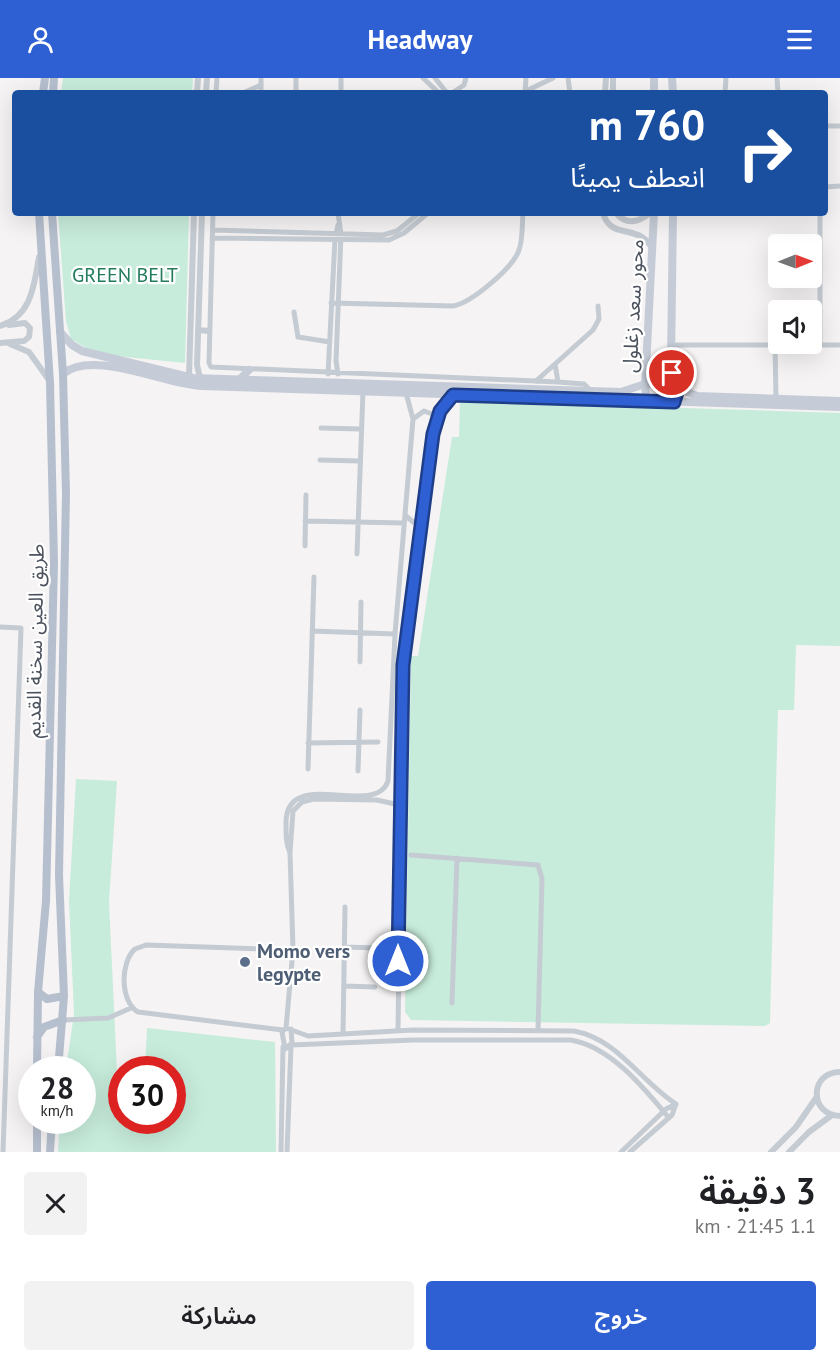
<!DOCTYPE html>
<html lang="ar">
<head>
<meta charset="utf-8">
<style>
  :root { --surface:#fff; --page:#f2f2f2; --text:#202124; --muted:#757577; --accent:#2e5fd3 }
  body { margin:0; font-family:"PT Sans","Noto Sans Arabic",sans-serif; background:var(--page); color:var(--text); direction:rtl; height:100vh; display:flex; flex-direction:column; font-size:22px; white-space:nowrap }
  * { box-sizing:border-box; margin:0 }
  p { font-size:20px; color:var(--muted) }
  .icon { flex:none; width:33px; height:33px; fill:none; stroke:currentColor; stroke-width:2; stroke-linecap:round; stroke-linejoin:round }
  .map { position:relative; height:1074px; overflow:hidden; direction:ltr }
  .details { display:flex; flex-direction:column; background:var(--surface); flex:1 }
  .details>* { flex:none }
  .guide { position:absolute; left:12px; top:12px; width:816px; height:126px; border-radius:6px; box-shadow:0 6px 24px #0002; direction:rtl; background:#1a4fa0; color:#fff; overflow:hidden }
  .needle { width:39px; rotate:89deg }
  .controls { position:absolute; left:768px; top:156px; display:grid; gap:12px }
  .controls a { display:grid; place-items:center; width:54px; height:54px; border-radius:6px; background:var(--surface); box-shadow:0 6px 24px #0002; font-size:30px }
  .speed { position:absolute; left:18px; top:978px; display:flex; gap:12px; font-size:30px; font-weight:700; text-align:center }
  .speed>* { display:grid; place-content:center; width:78px; height:78px; border-radius:50%; background:var(--surface); box-shadow:0 6px 24px #0002; line-height:1 }
  .speed small { font-size:15px; font-weight:400 }
  .speed .limit { border:9px solid #d22; background:#fff; color:#111 }
  .pin { position:absolute; display:grid; place-items:center; width:51px; height:51px; color:#fff; margin:-26px; border:3px solid #fff; border-radius:50%; box-shadow:0 2px 6px #0007 }
  .me { position:absolute; width:66px; margin:-33px; rotate:0deg; stroke-linejoin:round; filter:drop-shadow(0 0 4px #0008) }
  .turn { display:flex; align-items:center; gap:21px; height:126px; padding:0 24px; font-size:27px }
  .turn .icon { width:78px; height:78px; stroke-width:2.5 }
  .turn b { display:block; font-size:42px; line-height:51px }
  .round { display:grid; place-items:center; flex:none; width:63px; height:63px; border-radius:6px; background:var(--page) }
  .summary { display:flex; align-items:center; justify-content:space-between; height:102px; padding:0 24px }
  h1 { font-size:36px; font-weight:600; line-height:45px }
  .action { display:flex; gap:12px; margin-top:auto; padding:12px 24px }
  .action a { flex:1; height:69px; border-radius:6px; background:var(--accent); color:#fff; font-size:24px; font-weight:600; line-height:69px; text-align:center }
  .action a+a { background:var(--page); color:var(--text) }
  header { display:flex; justify-content:space-between; align-items:center; height:78px; padding:0 24px; background:var(--accent); color:#fff; font-size:27px; font-weight:600 }
  .map>svg:first-child { display:block }
  .green { fill:#c7ecdb }
  .lines { fill:none; stroke-linecap:round; stroke-linejoin:round }
  .minor { stroke:#c5cbd2; stroke-width:5 }
  .tertiary { stroke:#c5cbd2; stroke-width:6 }
  .secondary { stroke:#c6ccd7; stroke-width:8 }
  .primary { stroke:#b6bfce; stroke-width:8 }
  .route-casing { stroke:#1e3e89; stroke-width:15 }
  .route { stroke:#2e5fd3; stroke-width:10 }
  .service-dot { fill:#5c6f8a; stroke:#fff; stroke-width:2 }
  .labels { text-anchor:middle; stroke-width:4.5; stroke-linejoin:round; paint-order:stroke }
  .park-label { font-size:20px; fill:#227b5b; stroke:#fff }
  .street-label { font-size:20px; fill:#4c535e; stroke:#fff }
  .service-label { font-size:20px; font-weight:bold; fill:#4e5e75; stroke:#fff; text-anchor:start }
</style>
</head>
<body>
<header><svg class="icon" aria-label="menu" viewBox="0 0 24 24"><path d="M4 6h16M4 12h16M4 18h16"/></svg>Headway<svg class="icon" aria-label="person" viewBox="0 0 24 24"><circle cx="12" cy="8" r="4"/><path d="M4 21q1-7 8-7t8 7"/></svg></header>
<div class="map">
<svg width="840" height="1074" viewBox="0 0 840 1074">
  <rect width="100%" height="100%" fill="#f5f3f3"/>
  <path class="green" d="M63 0H193L192 15H61Z
    M58 135H189L185 285 96 276 71 261 66 243Z
    M460 323 840 335V568L796 567 794 632H778L770 945 765 948 411 942 405 934 411 578H418L452 359H459Z
    M76 701 117 703 109 824 117 994 121 995 122 1042H172V992L145 991 147 950 275 964 276 1074H58L60 1043 82 1042V992L66 991 74 936 69 823Z"/>
  <g class="lines">
    <path class="minor" d="M423 0 439 15
      M435 0 447 15
      M568 0 570 15
      M777 0 778 15
      M296 13V0
      M526 13 553 0
      M216 15 217 0
      M243 15 261 7
      M261 15V0
      M341 15V0
      M452 15 464 7 466 0
      M525 15 526 0
      M725 15 726 0
      M825 48H840
      M825 109 840 108
      M213 135 209 285 211 289 558 304 584 306 591 313
      M213 152 383 157 397 153 419 135
      M212 160 389 162 404 155 428 135
      M331 225 453 228C471 225 513 190 519 172 523 161 522 147 523 135
      M294 234 298 259 330 264
      M775 266 776 321
      M671 267H840
      M820 267V135
      M555 286 558 304
      M328 296 335 161 338 147
      M338 296 336 283 341 156 338 135
      M536 303 593 252 599 241 598 228
      M413 341 424 333 432 336 436 343
      M321 350 361 351
      M320 382 360 383
      M405 437 413 444 422 440
      M305 443 404 445
      M305 468 306 417
      M357 476 363 313
      M0 549 21 550 3 1074
      M312 553 395 556
      M360 584 361 524
      M308 665 378 664
      M308 691 314 499
      M358 693 360 632
      M290 775C286 766 286 757 286 747 284 686 375 742 388 703L395 556 413 341 406 315
      M411 777 538 787 542 801 538 952
      M344 869 378 870
      M344 908 375 909
      M452 925 457 780
      M63 942 108 940 131 930
      M286 950 293 872 290 775 293 733 302 724 314 721 377 722 399 727
      M291 951 292 965 285 971 282 954 286 950 308 958 413 952 574 953C618 961 640 1003 676 1026
      M283 952 138 934C120 924 120 884 135 871L146 867 293 872
      M398 953 403 587 433 355 440 333 453 317
      M343 956 345 829
      M291 967 413 962H571C611 969 644 1010 669 1040
      M281 1074 283 969
      M287 1074 291 968
      M621 1074 666 1031 676 1026
      M630 1074 672 1037 676 1026"/>
    <path class="tertiary" d="M197 15 198 0
      M206 15 207 0
      M605 15 606 0
      M613 15V0
      M603 135C611 163 637 144 652 170
      M616 135C626 147 638 145 650 135
      M0 248C32 238 34 207 39 179
      M198 252 209 253
      M0 265 24 263 29 259 30 250 25 245 9 247
      M10 266 29 274 49 302
      M189 299 194 135
      M200 300 197 287 202 135
      M840 994C809 994 809 1037 840 1038
      M771 1074 796 1049 816 1020
      M789 1074 809 1054 832 1037"/>
    <path class="secondary" d="M654 0V15
      M672 0 673 15
      M673 135 671 283 677 314 674 324
      M60 254 72 267 82 273 193 300 621 314 645 306H668L697 318 840 323
      M648 284 659 289 671 283
      M63 296C92 271 164 306 201 308L840 329
      M239 302 249 292
      M647 323 645 309 654 135"/>
    <path class="primary" d="M43 15 45 0
      M53 15 54 0
      M52 135 63 296 66 415 59 797 64 918 58 992
      M38 914 47 921 64 918
      M37 959 44 949 63 942
      M37 992 38 914 46 823 54 485 50 305 39 135
      M37 1042V1074
      M50 1074 52 1042"/>
  </g>
  <g class="lines">
    <g class="route-casing">
      <path id="route" d="M398 883 403 587 433 356 440 333 453 317 674 324 677 314 672 295"/>
    </g>
    <use href="#route" class="route"/>
  </g>
  <circle class="service-dot" cx="245" cy="884" r="6"/>
  <g class="labels">
    <g class="park-label">
      <text x="125" y="204">GREEN BELT</text>
    </g>
    <g class="street-label">
      <text transform="translate(633 228) rotate(-87)" y="7">محور سعد زغلول</text>
      <text transform="translate(35 563) rotate(-89)" y="7">طريق العين سخنة القديم</text>
    </g>
    <g class="service-label">
      <text x="257" y="880">Momo vers<tspan x="257" dy="23">legypte</tspan></text>
    </g>
  </g>
</svg>
<div class="controls">
<a><svg class="needle" viewBox="-14 -14 28 28"><path d="M0-13l5 13h-10z" fill="#e53935"/><path d="M0 13l5-13h-10z" fill="#757577"/></svg></a>
<a><svg class="icon" aria-label="sound" viewBox="0 0 24 24"><path d="M4 9h4l5-4v14l-5-4H4zM17 9q2 3 0 6"/></svg></a>
</div>
<div class="speed"><div>28<small>km/h</small></div><div class="limit">30</div></div>
<div class="pin" style="left:672px;top:295px;background:#d93025"><svg class="icon" aria-label="arrive" viewBox="0 0 24 24"><path d="M6 21V4h12l-3 4 3 4H6"/></svg></div>
<svg class="me" style="left:398px;top:883px" viewBox="-20 -20 40 40"><circle r="17" fill="#2e5fd3" stroke="#fff" stroke-width="3"/><path d="M0-11L8 9 0 5-8 9z" fill="#fff"/></svg>
<div class="guide">
<div class="turn"><svg class="icon" aria-label="right" viewBox="0 0 24 24"><path d="M7 20v-9h11M14 6l5 5-5 5"/></svg><div><b>760 m</b>انعطف يمينًا</div></div>
</div>
</div>
<section class="details">
<div class="summary"><div><h1>3 دقيقة</h1><p>1.1 km · 21:45</p></div><a class="round"><svg class="icon" aria-label="close" viewBox="0 0 24 24"><path d="M6 6l12 12M18 6L6 18"/></svg></a></div>
<div class="action"><a>خروج</a><a>مشاركة</a></div>
</section>
</body>
</html>
